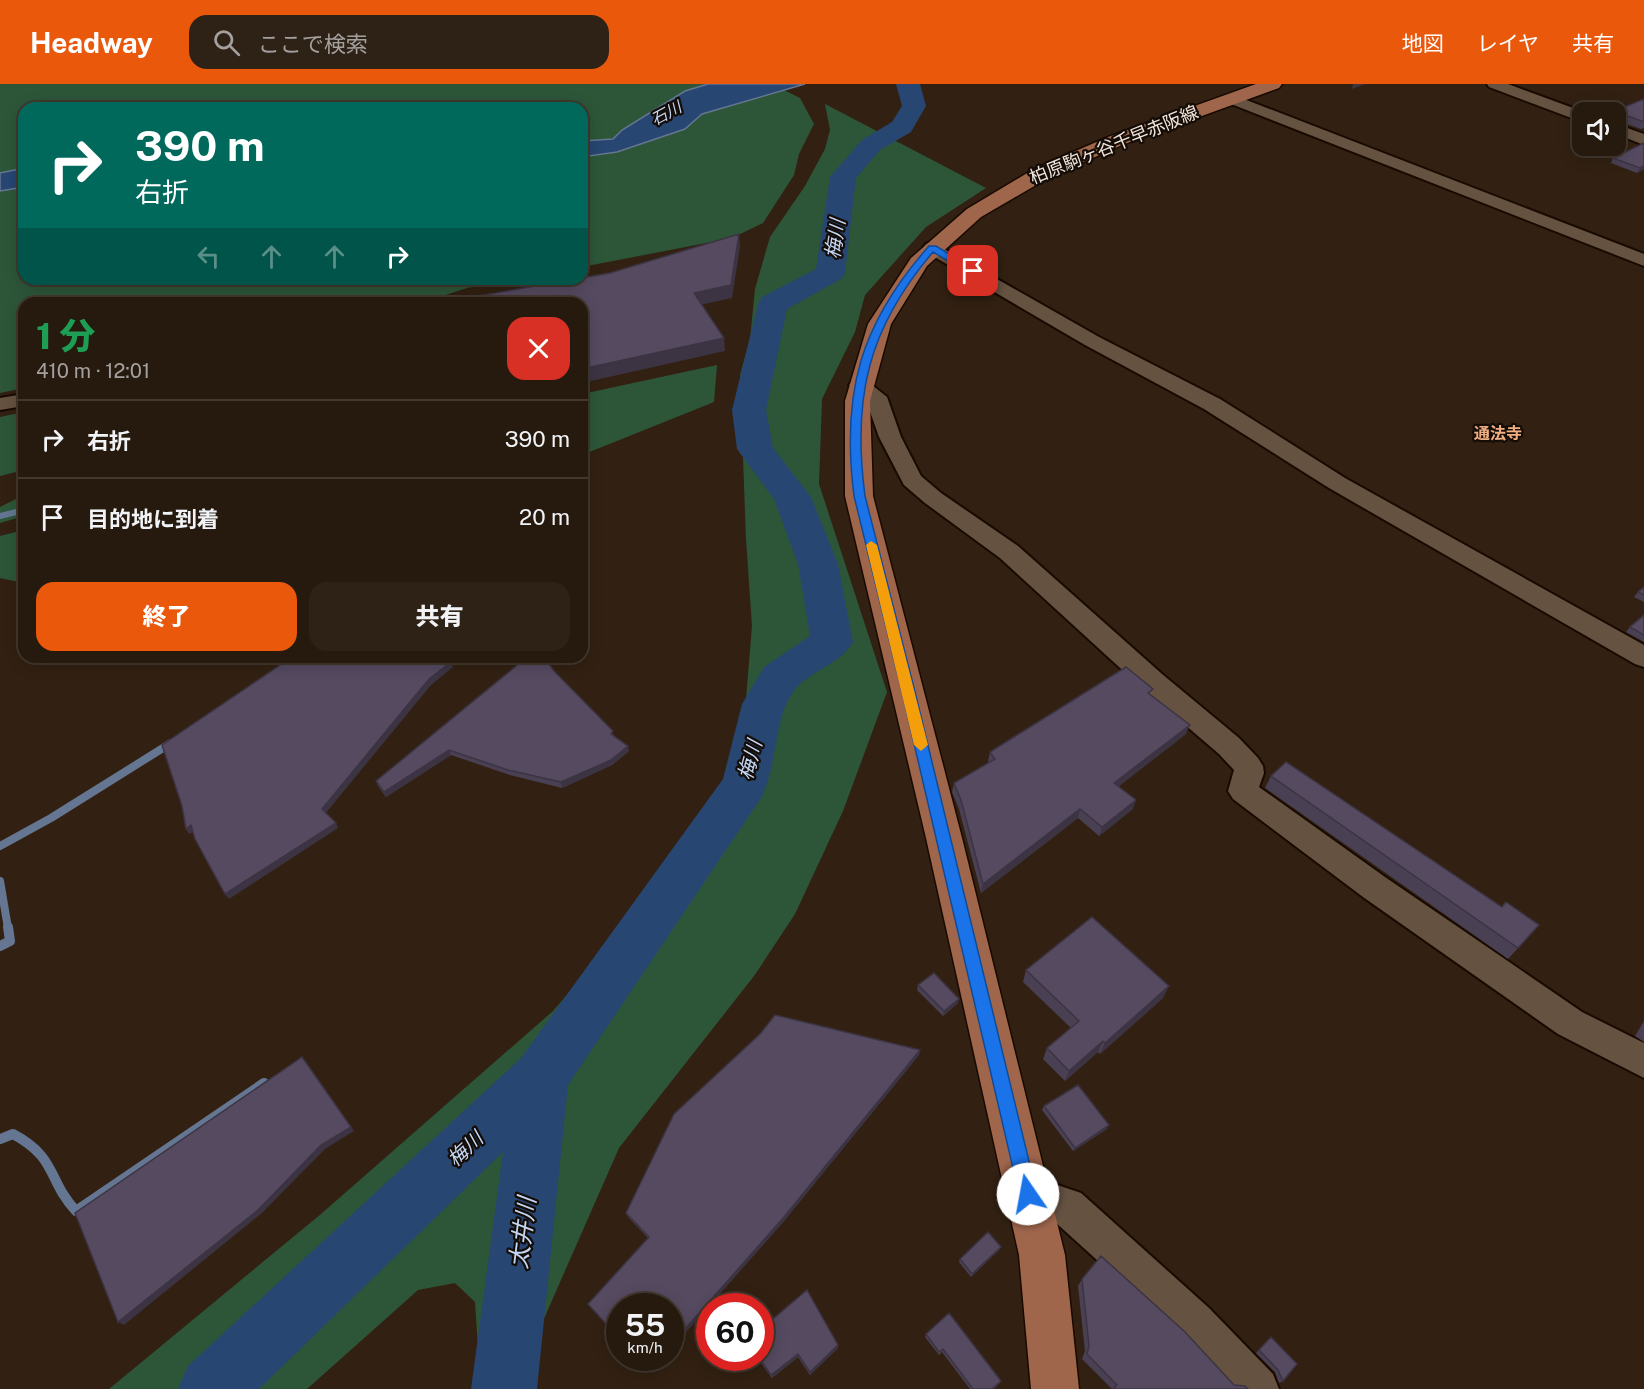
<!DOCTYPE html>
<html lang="ja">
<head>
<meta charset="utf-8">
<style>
  :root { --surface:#26190e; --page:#2e2217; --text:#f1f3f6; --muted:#a4a09e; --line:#42382e; --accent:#ea580c }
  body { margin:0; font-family:"Public Sans","Noto Sans JP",sans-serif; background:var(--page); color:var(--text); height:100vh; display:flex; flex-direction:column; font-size:22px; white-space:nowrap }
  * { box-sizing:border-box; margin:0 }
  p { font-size:20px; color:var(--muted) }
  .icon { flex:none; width:33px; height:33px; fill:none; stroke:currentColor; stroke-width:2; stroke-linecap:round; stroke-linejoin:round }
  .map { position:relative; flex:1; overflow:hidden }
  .sheet { position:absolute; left:18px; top:213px; width:570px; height:366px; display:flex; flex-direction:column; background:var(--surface); border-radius:18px; box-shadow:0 3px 15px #0003,0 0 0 2px var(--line) }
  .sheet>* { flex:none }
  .guide { position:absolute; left:18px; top:18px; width:570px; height:183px; border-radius:18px; box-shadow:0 3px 15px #0003,0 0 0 2px var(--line); background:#00695c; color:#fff; overflow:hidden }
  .buttons { position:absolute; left:1572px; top:18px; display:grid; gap:12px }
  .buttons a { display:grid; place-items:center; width:54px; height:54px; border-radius:12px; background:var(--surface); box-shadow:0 3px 15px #0003,0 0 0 2px var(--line); font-size:30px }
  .speed { position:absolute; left:606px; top:1209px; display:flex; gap:12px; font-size:30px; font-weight:700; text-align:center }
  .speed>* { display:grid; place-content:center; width:78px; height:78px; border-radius:50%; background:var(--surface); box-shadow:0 3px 15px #0003,0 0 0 2px var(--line); line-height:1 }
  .speed small { font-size:15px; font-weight:400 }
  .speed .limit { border:9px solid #d22; background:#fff; color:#111 }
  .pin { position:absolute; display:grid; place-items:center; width:51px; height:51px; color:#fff; margin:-26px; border-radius:12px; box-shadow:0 3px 9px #0006 }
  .me { position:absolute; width:66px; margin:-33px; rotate:348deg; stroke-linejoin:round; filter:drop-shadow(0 0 4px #0008) }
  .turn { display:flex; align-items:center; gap:21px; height:126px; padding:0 18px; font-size:27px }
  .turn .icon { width:78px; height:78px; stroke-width:2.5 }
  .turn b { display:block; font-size:42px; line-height:51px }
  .lanes { display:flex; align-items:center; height:57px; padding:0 18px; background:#0003; justify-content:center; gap:30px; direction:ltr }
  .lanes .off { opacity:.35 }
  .round { display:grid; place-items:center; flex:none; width:63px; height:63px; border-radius:18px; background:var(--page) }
  .overview { display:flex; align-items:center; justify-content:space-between; height:102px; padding:0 18px }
  h1 { font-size:36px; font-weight:800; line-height:45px; color:#1e9e55 }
  .button { display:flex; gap:12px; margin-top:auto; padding:12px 18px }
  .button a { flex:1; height:69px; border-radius:18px; background:var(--accent); color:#fff; font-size:24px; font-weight:800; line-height:69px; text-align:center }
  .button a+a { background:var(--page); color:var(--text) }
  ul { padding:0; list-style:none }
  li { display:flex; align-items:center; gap:18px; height:78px; padding:0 18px; border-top:2px solid var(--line) }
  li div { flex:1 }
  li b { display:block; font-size:22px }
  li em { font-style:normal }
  header { display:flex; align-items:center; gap:36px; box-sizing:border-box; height:84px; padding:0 30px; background:var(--accent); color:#fff }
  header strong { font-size:28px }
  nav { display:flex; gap:33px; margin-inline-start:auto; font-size:21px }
  .search { width:420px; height:54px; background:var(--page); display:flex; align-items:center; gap:15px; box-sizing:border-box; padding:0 21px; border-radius:18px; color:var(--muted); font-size:22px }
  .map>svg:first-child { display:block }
  .green { fill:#2d5639 }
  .water { fill:#274671; stroke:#647691; stroke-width:1.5 }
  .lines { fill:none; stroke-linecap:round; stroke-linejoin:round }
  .stream-far2 { stroke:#647691; stroke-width:6 }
  .stream-far1 { stroke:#647691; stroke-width:8 }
  .stream { stroke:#647691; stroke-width:10 }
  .river { fill:#274671; fill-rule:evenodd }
  .street-casing { stroke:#190a00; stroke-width:4 }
  .primary-casing { stroke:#190a00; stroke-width:3 }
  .street { fill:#655241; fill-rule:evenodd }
  .primary { fill:#9f664c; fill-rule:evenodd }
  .wall { fill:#494053 }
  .shaded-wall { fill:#3c3443 }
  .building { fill:#554a60; stroke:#3c3443; stroke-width:1.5 }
  .route { fill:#1a73e8; stroke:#114b97; stroke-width:1.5 }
  .slow { fill:#f59e0b }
  .labels { text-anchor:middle; stroke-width:4.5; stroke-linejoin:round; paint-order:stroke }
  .far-water-label { font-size:16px; font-style:italic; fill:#c3d7f4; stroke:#140c06 }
  .far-neighbourhood-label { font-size:16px; font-weight:bold; fill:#f2ae81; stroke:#140c06 }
  .street-label { font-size:18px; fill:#f1e5db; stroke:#140c06 }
  .water-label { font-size:20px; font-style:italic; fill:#c3d7f4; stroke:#140c06 }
  .near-water-label { font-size:24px; font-style:italic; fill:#c3d7f4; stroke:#140c06 }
</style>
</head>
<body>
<header>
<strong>Headway</strong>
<div class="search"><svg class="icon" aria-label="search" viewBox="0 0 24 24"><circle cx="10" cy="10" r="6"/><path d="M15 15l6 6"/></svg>ここで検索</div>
<nav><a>地図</a><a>レイヤ</a><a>共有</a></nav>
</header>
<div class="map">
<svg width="1644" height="1305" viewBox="0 0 1644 1305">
  <rect width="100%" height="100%" fill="#322112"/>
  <path class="green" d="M0 0H772L800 14 814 40 799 70 794 91 763 139 732 154 582 183V24H24V195H519L467 204 421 219H24V304L0 309Z
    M825 20 986 104 926 143 865 211 855 248 822 315 819 400 887 608 843 727 795 830 754 892 619 1064 535 1255 479 1279 475 1218 455 1199 418 1206 307 1305H109L321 1130 553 927 660 803 711 729 742 664 752 542 746 455 740 291 750 255 755 205 770 153 805 102 825 65 830 46Z
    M717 281 714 318 582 371V310Z
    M24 328 20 387 0 392V333Z
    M18 414H24V432L0 439V423Z
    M24 446V499L0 494V452Z"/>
  <path class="water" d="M708 0H805L702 30 685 45 617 68 582 73V57L613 55 622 46 685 7Z
    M24 84V103L0 107V89Z"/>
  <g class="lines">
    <path class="stream-far2" d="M0 432 24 426"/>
    <path class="stream-far1" d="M0 762 51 734 171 659
      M0 797 8 844"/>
    <path class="stream" d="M0 862 10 857 8 843
      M0 1055 13 1050C58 1074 47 1096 76 1127L264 999"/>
    <path class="river" d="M896 0H920L926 22 911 48 880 66 856 94 845 189 841 195 787 225 766 326 773 364 811 413 838 480 853 558C839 582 806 588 793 608 773 637 778 682 761 714L568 1001 537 1305H471L503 1068 259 1305H178L188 1282 521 974 723 695 742 620 764 583 810 552 798 480 774 415 737 365 732 326 758 220 762 213 816 185 830 93 862 56 892 38 902 22Z"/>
    <g class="street-casing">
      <path id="street" d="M1487 0H1508L1584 28H1582V38L1489 3Z
        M1231 10 1644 170V182L1226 18 1223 15 1226 12Z
        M1616 40 1644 50V61L1616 50Z
        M932 158 1099 253 1220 315 1345 394 1644 561V583L1635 580 1329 404 1204 325 1085 261 926 168 923 164 926 160Z
        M860 295 867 297 887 313 901 353 921 392 941 409 1018 462 1162 590 1239 654 1258 674 1263 682 1264 689 1259 703 1385 793 1582 928 1644 959V994L1558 950 1363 813 1233 715 1228 707 1234 686 1219 670 1142 604 1000 474 925 419 904 401 879 353 866 316 849 301 853 297Z
        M24 310V322L0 326V314Z
        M1028 1091 1081 1109 1209 1224 1273 1290 1279 1305H1229L1181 1252 1055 1138 1015 1123 1009 1110 1015 1097Z"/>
    </g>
    <g class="primary-casing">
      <path id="primary" d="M1256 0H1282L1279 4 1122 61 1048 94 981 133 927 182 891 240 870 317 873 412 962 754 1065 1171 1079 1305H1031L1019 1171 926 754 845 412V317L868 240 911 174 967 125 1034 85 1108 53Z"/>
    </g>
    <use href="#street" class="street"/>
    <use href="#primary" class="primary"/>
  </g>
  <path class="wall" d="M1644 15V44L1641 45 1616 36 1615 27Z
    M1644 59V85L1637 89 1611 79 1613 74Z
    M1644 503V518L1634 513 1638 508Z
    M1644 531V558L1626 548 1630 543Z
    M554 587 629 667 612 681 562 704 510 691 451 671 386 713 378 702 376 697Z
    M1151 612 1186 650 1119 702 1133 725 1099 752 1078 734 981 809 959 725 952 708 954 699 989 678 988 677 990 668Z
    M1271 692 1502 823 1539 841 1508 875 1265 704Z
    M1026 886 1163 914 1100 970 1098 968 1065 997 1043 975 1047 964 1071 944 1023 898Z
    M918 901 958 919 943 932 917 906Z
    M1644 937V958L1635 952Z
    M920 966 919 971 784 1137 670 1266V1222H620V1256L590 1223 588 1220 648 1154 628 1133 626 1129Z
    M1044 1022 1107 1045 1073 1067 1042 1026Z
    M1001 1163 999 1166 971 1193 959 1178 960 1175Z
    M1082 1195 1234 1301 1248 1305H1112L1082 1275 1085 1267 1078 1202Z
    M926 1250 1000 1299 994 1305H970L942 1268 939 1271 925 1253Z
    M1271 1253 1283 1297 1279 1299 1275 1288 1256 1269Z
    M838 1264 810 1291 798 1273 772 1294 757 1274Z"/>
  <path class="shaded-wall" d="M1353 0H1365L1352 5Z
    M1644 82V85L1637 89 1640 84Z
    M739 150 740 163 732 214 695 222 694 209Z
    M724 254 725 267 582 299V285Z
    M451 578 453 583 431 601 325 730 322 725 429 595Z
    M1190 641 1186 650 1111 708 1114 699Z
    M628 662 629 667 612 681 562 704 561 698Z
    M449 666 451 671 386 713 384 708Z
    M1136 716 1133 725 1099 752 1102 743Z
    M1080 725 1078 734 981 809 983 800Z
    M336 739 338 744 229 815 225 810Z
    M191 741 195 747 189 750 186 745Z
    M1169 902 1163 914 1100 970 1105 959Z
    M959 915 958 919 943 932 944 927Z
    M1103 957 1098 968 1065 997 1069 987Z
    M920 966 919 971 784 1137 670 1266V1262Z
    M305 977 354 1047 325 1065 262 1129 124 1241 118 1238 321 1061Z
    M1109 1041 1107 1045 1073 1067 1075 1064Z
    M1001 1163 999 1166 971 1193 972 1190Z
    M838 1261V1264L810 1291V1288Z
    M798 1270V1273L772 1294 771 1291Z
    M660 1274H664L650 1289 649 1287Z"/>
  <path class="building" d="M1644 15V38L1615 27Z
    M1644 59V82L1640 84 1613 74Z
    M739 150 731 201 694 209 724 254 582 285V219H456L455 216 576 195H582V194L610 189Z
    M1644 503V511L1638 508Z
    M1644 531V551L1630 543Z
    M292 573H311L320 575 325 573H446L451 578 429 595 322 725 336 739 225 810 195 755 191 741 186 745 182 722 162 661Z
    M527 573H544L554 587 613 647 611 650 628 662 611 676 561 698 508 686 449 666 384 708 376 697Z
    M1126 583 1153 605 1148 609 1190 641 1114 699 1136 716 1102 743 1080 725 983 800 961 716 954 699 995 675 990 668Z
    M1286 678 1502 823 1506 818 1539 841 1518 864 1271 692Z
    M1092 833 1169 902 1105 959 1103 957 1069 987 1047 964 1079 937 1026 886Z
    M934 889 959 915 944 927 918 901Z
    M775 931 920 966 784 1133 670 1262V1222H620V1255L588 1220 649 1153 626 1129 674 1030 760 950Z
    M302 973 351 1043 321 1061 258 1126 118 1238 75 1129Z
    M1078 1001 1109 1041 1075 1064 1044 1022Z
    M988 1148 1001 1163 972 1190 960 1175Z
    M1101 1172 1185 1248 1234 1301 1245 1302 1248 1305H1113L1117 1301 1087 1270 1089 1262 1082 1195Z
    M807 1206 838 1261 810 1288 798 1270 771 1291 759 1274H760V1246Z
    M949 1229 1001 1297 992 1305H973L943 1265 939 1268 926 1250Z
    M1271 1253 1297 1280 1283 1297 1278 1286 1259 1266Z
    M637 1274H660L649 1287Z"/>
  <path class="route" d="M929 162H936L977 187 969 189 933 168C868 244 852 314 865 412L915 608 1037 1110 1035 1116 1028 1119 1022 1116 1019 1110 902 608 854 412C841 309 860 240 929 162Z"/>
  <path class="slow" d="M871 457 877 461 928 661 921 667 914 661 866 461Z"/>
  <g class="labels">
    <g class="far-water-label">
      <text transform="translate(666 29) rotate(-28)" y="6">石川</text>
    </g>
    <g class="far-neighbourhood-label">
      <text x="1498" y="355">通法寺</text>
    </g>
    <g class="street-label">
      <text transform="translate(1114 61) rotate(-22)" y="6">柏原駒ヶ谷千早赤阪線</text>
    </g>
    <g class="water-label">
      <text transform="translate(835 155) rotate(-82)" y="7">梅川</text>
      <text transform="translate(750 676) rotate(-75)" y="7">梅川</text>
      <text transform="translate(465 1065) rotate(-43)" y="7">梅川</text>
    </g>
    <g class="near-water-label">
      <text transform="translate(523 1149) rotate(-83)" y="8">太井川</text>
    </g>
  </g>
</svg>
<div class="buttons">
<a><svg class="icon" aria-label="sound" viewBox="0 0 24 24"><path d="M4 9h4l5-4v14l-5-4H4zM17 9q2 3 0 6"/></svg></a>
</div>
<div class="speed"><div>55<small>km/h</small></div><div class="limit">60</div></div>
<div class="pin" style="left:973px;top:187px;background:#d93025"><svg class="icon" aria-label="arrive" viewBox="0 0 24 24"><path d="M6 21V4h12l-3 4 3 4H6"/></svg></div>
<svg class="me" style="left:1028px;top:1110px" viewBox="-20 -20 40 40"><circle r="19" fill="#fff"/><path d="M0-13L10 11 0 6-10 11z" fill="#1a73e8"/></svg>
<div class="guide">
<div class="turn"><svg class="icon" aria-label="right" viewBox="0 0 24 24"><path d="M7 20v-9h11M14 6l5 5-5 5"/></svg><div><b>390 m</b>右折</div></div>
<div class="lanes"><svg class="icon off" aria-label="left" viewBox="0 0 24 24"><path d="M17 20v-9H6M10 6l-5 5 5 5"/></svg><svg class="icon off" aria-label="ahead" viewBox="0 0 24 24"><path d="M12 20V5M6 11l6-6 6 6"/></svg><svg class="icon off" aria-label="ahead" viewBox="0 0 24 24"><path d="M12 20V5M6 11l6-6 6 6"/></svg><svg class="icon" aria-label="right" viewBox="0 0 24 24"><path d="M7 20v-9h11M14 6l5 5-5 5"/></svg></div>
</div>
<section class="sheet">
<div class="overview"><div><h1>1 分</h1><p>410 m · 12:01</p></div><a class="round" style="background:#d93025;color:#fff"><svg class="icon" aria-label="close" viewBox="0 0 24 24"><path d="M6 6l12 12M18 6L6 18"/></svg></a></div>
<ul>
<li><svg class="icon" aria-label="right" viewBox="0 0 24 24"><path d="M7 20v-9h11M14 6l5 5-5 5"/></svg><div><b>右折</b></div><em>390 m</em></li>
<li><svg class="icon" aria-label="arrive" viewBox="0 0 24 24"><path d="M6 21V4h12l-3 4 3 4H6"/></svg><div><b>目的地に到着</b></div><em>20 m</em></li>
</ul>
<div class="button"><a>終了</a><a>共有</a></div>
</section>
</div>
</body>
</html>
